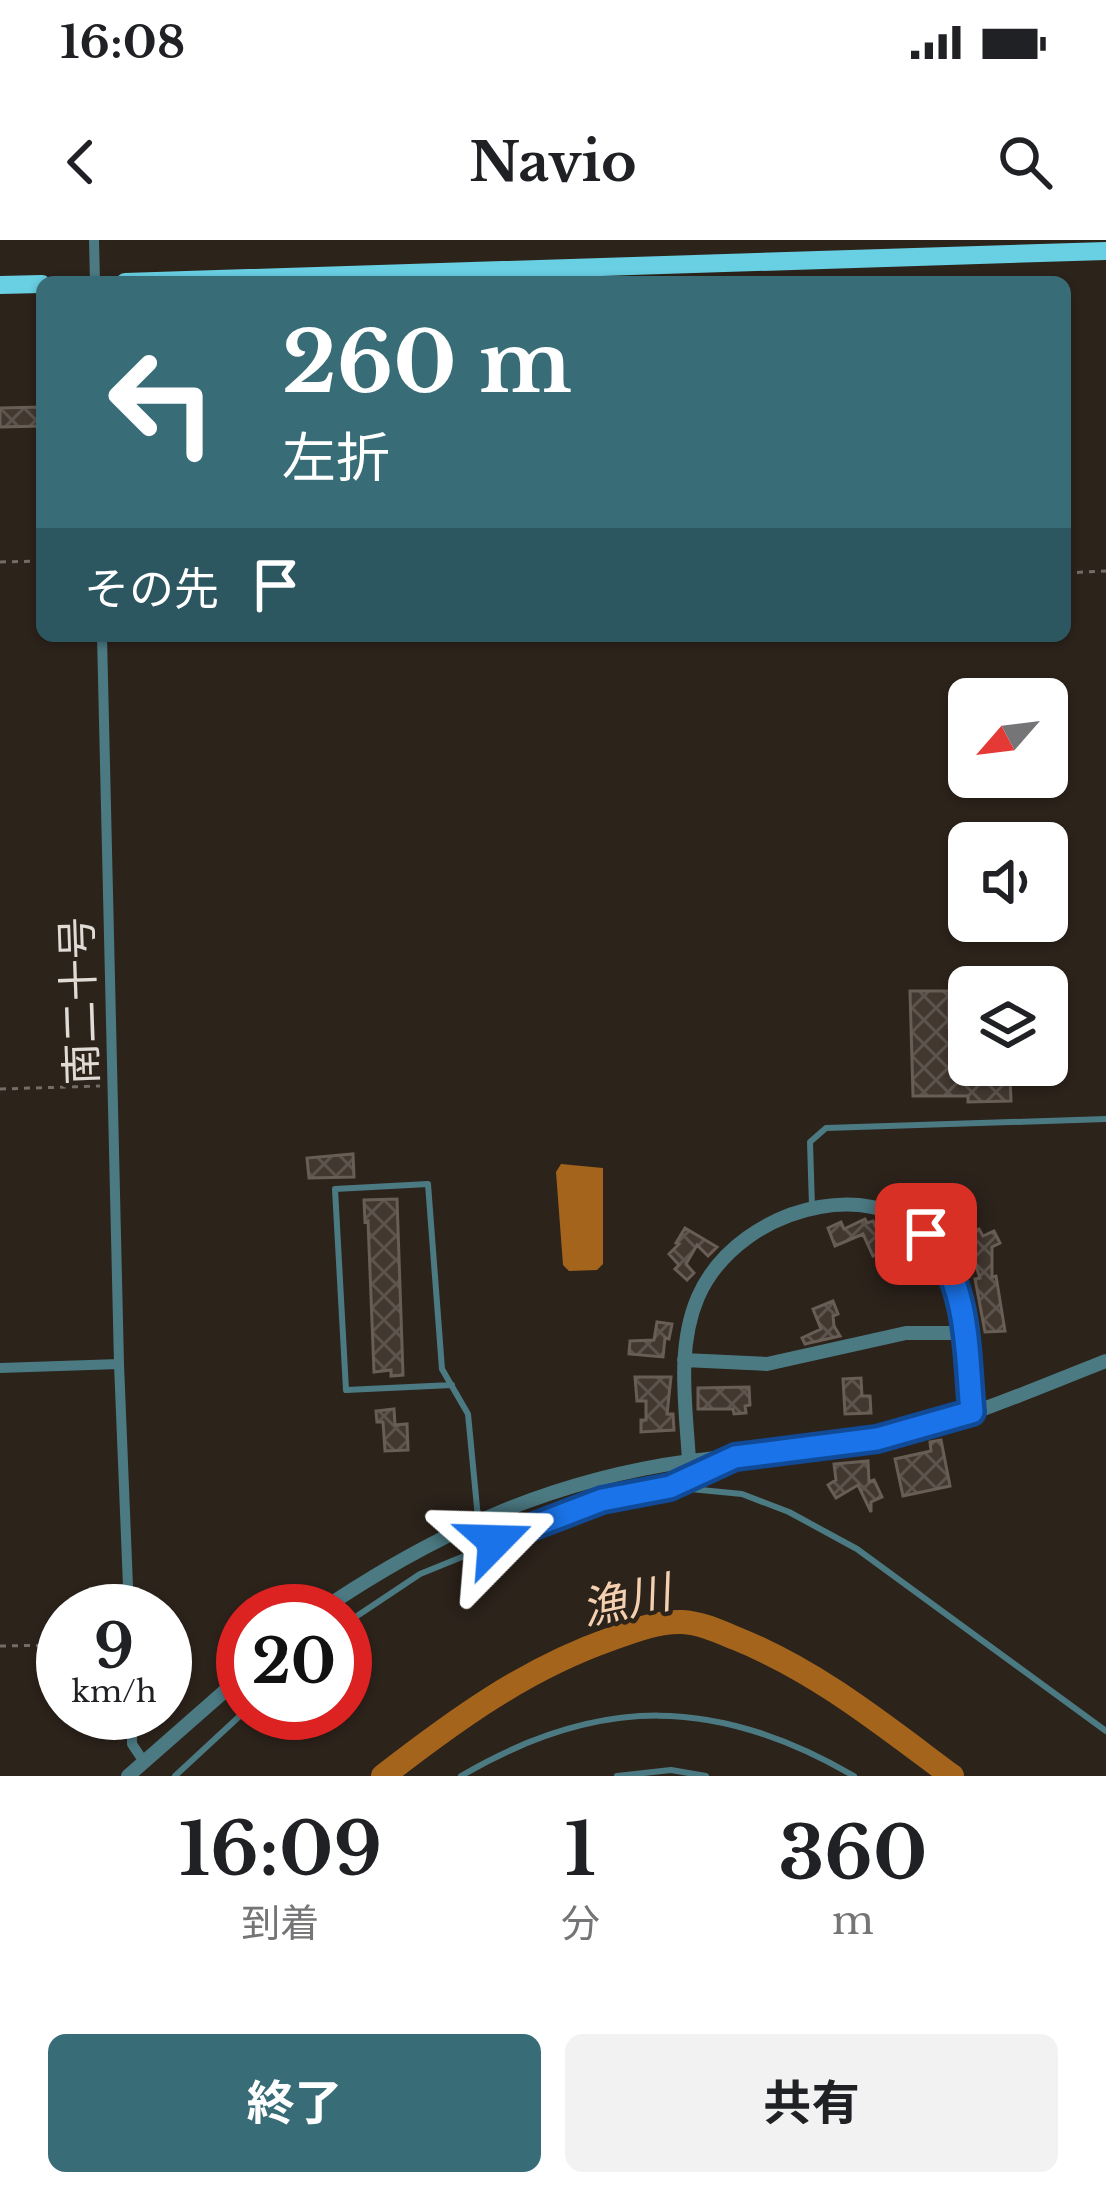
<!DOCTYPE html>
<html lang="ja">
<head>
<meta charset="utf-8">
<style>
  :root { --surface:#fff; --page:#f2f2f2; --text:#202124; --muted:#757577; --accent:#386d78 }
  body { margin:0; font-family:"Libre Baskerville","Noto Sans JP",serif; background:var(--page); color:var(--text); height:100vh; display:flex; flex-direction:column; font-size:45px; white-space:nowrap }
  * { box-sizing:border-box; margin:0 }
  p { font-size:39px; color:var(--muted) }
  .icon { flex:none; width:66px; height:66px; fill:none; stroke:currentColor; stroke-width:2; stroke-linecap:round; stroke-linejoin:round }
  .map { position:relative; height:1536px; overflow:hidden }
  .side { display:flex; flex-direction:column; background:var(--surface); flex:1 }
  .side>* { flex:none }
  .top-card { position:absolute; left:36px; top:36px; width:1035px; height:366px; border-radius:18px; box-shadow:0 3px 9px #0004; background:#386d78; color:#fff; overflow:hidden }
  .needle { width:78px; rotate:242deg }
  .tools { position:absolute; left:948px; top:438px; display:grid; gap:24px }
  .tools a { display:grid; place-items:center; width:120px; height:120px; border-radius:18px; background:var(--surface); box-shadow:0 3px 9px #0004; font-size:60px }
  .speed { position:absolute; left:36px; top:1344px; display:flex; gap:24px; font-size:60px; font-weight:700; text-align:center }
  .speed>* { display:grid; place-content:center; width:156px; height:156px; border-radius:50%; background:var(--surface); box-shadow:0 3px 9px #0004; line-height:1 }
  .speed small { font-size:30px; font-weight:400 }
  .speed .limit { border:18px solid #d22; background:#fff; color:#111 }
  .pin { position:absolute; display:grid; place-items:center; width:102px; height:102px; color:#fff; margin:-51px; border-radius:24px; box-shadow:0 6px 18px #0006 }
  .me { position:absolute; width:132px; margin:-66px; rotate:68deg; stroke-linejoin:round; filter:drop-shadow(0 0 9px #0008) }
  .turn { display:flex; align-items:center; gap:42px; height:252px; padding:0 48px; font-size:54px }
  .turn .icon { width:156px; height:156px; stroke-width:2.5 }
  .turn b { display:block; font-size:84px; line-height:102px }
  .then { display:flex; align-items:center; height:114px; padding:0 48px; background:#0003; gap:24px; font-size:45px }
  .eta { display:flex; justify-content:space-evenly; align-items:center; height:204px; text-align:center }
  .eta b { font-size:72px; font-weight:700; line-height:84px }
  .button { display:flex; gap:24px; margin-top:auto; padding:24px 48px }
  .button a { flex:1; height:138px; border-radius:18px; background:var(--accent); color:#fff; font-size:48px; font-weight:700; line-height:138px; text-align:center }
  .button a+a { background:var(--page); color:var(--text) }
  .status { display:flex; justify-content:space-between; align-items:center; height:84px; padding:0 60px; background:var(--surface); direction:ltr }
  .status svg { height:33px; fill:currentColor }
  header { display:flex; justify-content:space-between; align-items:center; height:156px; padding:0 48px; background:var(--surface); font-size:54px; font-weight:700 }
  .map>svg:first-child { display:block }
  .water { fill:#a4641c }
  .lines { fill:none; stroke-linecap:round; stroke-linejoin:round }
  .river { stroke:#a4641c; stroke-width:24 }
  .building { fill:url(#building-cross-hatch); stroke:#695e55; stroke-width:3 }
  .path { stroke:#746c66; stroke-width:3; stroke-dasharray:6 6; stroke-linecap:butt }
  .service { stroke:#4b7a83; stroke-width:6 }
  .minor { stroke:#4b7a83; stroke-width:10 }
  .tertiary { stroke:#4b7a83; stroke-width:14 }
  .primary { stroke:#69cfe3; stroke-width:18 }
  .route-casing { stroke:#114b97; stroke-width:30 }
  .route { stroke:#1a73e8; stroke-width:21 }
  .labels { text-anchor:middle; stroke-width:9; stroke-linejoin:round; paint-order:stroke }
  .street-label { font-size:42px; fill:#e1dbd6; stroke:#2c231b }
  .water-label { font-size:45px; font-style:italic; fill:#f4d0b0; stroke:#2c231b }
</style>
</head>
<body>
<div class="status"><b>16:08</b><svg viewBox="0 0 49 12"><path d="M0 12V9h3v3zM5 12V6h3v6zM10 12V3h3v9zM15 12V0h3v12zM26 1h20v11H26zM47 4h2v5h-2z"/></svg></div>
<header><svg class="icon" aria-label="back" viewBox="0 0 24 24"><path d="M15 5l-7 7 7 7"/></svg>Navio<svg class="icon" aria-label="search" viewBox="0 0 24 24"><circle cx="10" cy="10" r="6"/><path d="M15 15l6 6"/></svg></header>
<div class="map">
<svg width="1106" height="1536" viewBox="0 0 1106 1536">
  <defs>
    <pattern id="building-cross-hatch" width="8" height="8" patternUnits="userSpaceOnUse" patternTransform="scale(3)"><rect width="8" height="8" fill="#423830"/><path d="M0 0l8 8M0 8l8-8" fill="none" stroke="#5d544d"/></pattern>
  </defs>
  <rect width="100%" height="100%" fill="#2c231b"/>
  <path class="water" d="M561 924 603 928V1024L597 1030 569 1031 563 1025 556 932Z"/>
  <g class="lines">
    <path class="river" d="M383 1536C454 1481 525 1429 611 1399 633 1391 658 1381 682 1382 701 1383 718 1391 735 1398 817 1431 882 1484 952 1536"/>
  </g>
  <path class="building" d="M42 167V186L0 187V168Z
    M910 751H949V787L969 786V802L950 803 951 837H1010L1011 861 968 862V856H913Z
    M353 914 354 937 309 938 307 918Z
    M397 959 403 1135 391 1136V1130L374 1132 368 981 365 982 364 960Z
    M923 959 934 964 941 960 970 994 979 989 983 996 994 991 1000 1003 992 1007V1037L996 1036 1005 1091 985 1092 975 1039 980 1038 971 1011 960 1017 946 989 942 992 933 979 917 971Z
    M865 979 867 983 873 981 887 1010 873 1016 863 994 835 1006 828 988 841 982 844 989Z
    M685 988 717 1007 708 1016 697 1005 686 1024 694 1033 687 1040 675 1029 679 1025 669 1014 679 1004 676 1003Z
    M833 1061 838 1074 833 1076 834 1086 840 1096 805 1104 802 1098 821 1089 813 1069Z
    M657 1082 672 1084 669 1099 665 1098 663 1117 629 1114 630 1101 654 1100Z
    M635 1137H671L667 1174H673L674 1190 641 1192V1180H646V1161H637Z
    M861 1138 862 1156H870L871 1173 845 1174 843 1139Z
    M749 1147 750 1165 745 1166 746 1173 734 1174 733 1169H698V1148Z
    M394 1169 395 1185 407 1184 408 1210 385 1211 383 1182H377L376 1171Z
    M941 1200 950 1246 903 1256 895 1219 931 1211 930 1202Z
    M868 1221 869 1242 874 1240 882 1257 871 1262V1272L858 1245 836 1258 828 1245 836 1240 834 1224Z"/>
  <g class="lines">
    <path class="path" d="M0 322 42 321
      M1065 333 1106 331
      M0 849 100 846
      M0 1406 63 1405"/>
    <path class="service" d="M812 967 810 902 826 888 1106 879
      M452 1145 346 1150 335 949 428 944 442 1129 468 1174 478 1278
      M673 1245 727 1221
      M345 1384 420 1334 602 1260 670 1247 742 1254 789 1272 857 1309 1106 1491
      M175 1536 243 1473
      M461 1536C599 1455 717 1456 854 1536
      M617 1536 671 1530 706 1536"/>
    <path class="minor" d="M94 0 95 42
      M102 396 119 1124 129 1371
      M0 1128 119 1124
      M132 1473V1504L144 1522"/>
    <path class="tertiary" d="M684 1120 767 1124 906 1093H964
      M689 1221C686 1167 676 1108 698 1057 739 963 897 921 951 1027 970 1064 968 1130 972 1173
      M320 1371C435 1293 550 1240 690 1221 765 1211 843 1210 917 1190 981 1173 1044 1145 1106 1121
      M128 1536 243 1435"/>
    <path class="primary" d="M125 42 1106 11
      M0 45 42 44"/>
  </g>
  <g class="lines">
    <g class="route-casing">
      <path id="route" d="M495 1301 602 1260 670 1247 735 1217 877 1199 972 1172C966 1109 970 1044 926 994"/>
    </g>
    <use href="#route" class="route"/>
  </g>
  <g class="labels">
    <g class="street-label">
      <text transform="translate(79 761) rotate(-92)" y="15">南二十号</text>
    </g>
    <g class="water-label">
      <text transform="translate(626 1360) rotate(-12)" y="16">漁川</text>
    </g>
  </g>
</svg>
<div class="tools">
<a><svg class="needle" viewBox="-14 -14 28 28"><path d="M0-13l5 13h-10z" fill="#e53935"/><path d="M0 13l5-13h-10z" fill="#757577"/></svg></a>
<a><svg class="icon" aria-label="sound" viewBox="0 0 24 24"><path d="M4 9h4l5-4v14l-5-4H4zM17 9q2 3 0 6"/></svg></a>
<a><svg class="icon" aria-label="layers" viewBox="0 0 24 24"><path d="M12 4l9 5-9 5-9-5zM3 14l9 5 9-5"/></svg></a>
</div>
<div class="speed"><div>9<small>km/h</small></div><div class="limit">20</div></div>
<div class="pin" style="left:926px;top:994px;background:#d93025"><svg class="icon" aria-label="arrive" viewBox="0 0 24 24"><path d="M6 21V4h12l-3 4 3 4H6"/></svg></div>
<svg class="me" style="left:495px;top:1301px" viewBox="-20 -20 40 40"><path d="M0-17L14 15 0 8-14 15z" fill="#1a73e8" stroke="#fff" stroke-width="4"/></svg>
<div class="top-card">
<div class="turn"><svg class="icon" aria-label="left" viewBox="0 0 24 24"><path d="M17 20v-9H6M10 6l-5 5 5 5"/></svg><div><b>260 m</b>左折</div></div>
<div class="then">その先<svg class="icon" aria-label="arrive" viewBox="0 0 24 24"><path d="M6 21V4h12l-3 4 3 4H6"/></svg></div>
</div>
</div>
<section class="side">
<div class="eta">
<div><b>16:09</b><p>到着</p></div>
<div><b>1</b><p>分</p></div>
<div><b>360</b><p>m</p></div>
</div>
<div class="button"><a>終了</a><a>共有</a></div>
</section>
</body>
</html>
